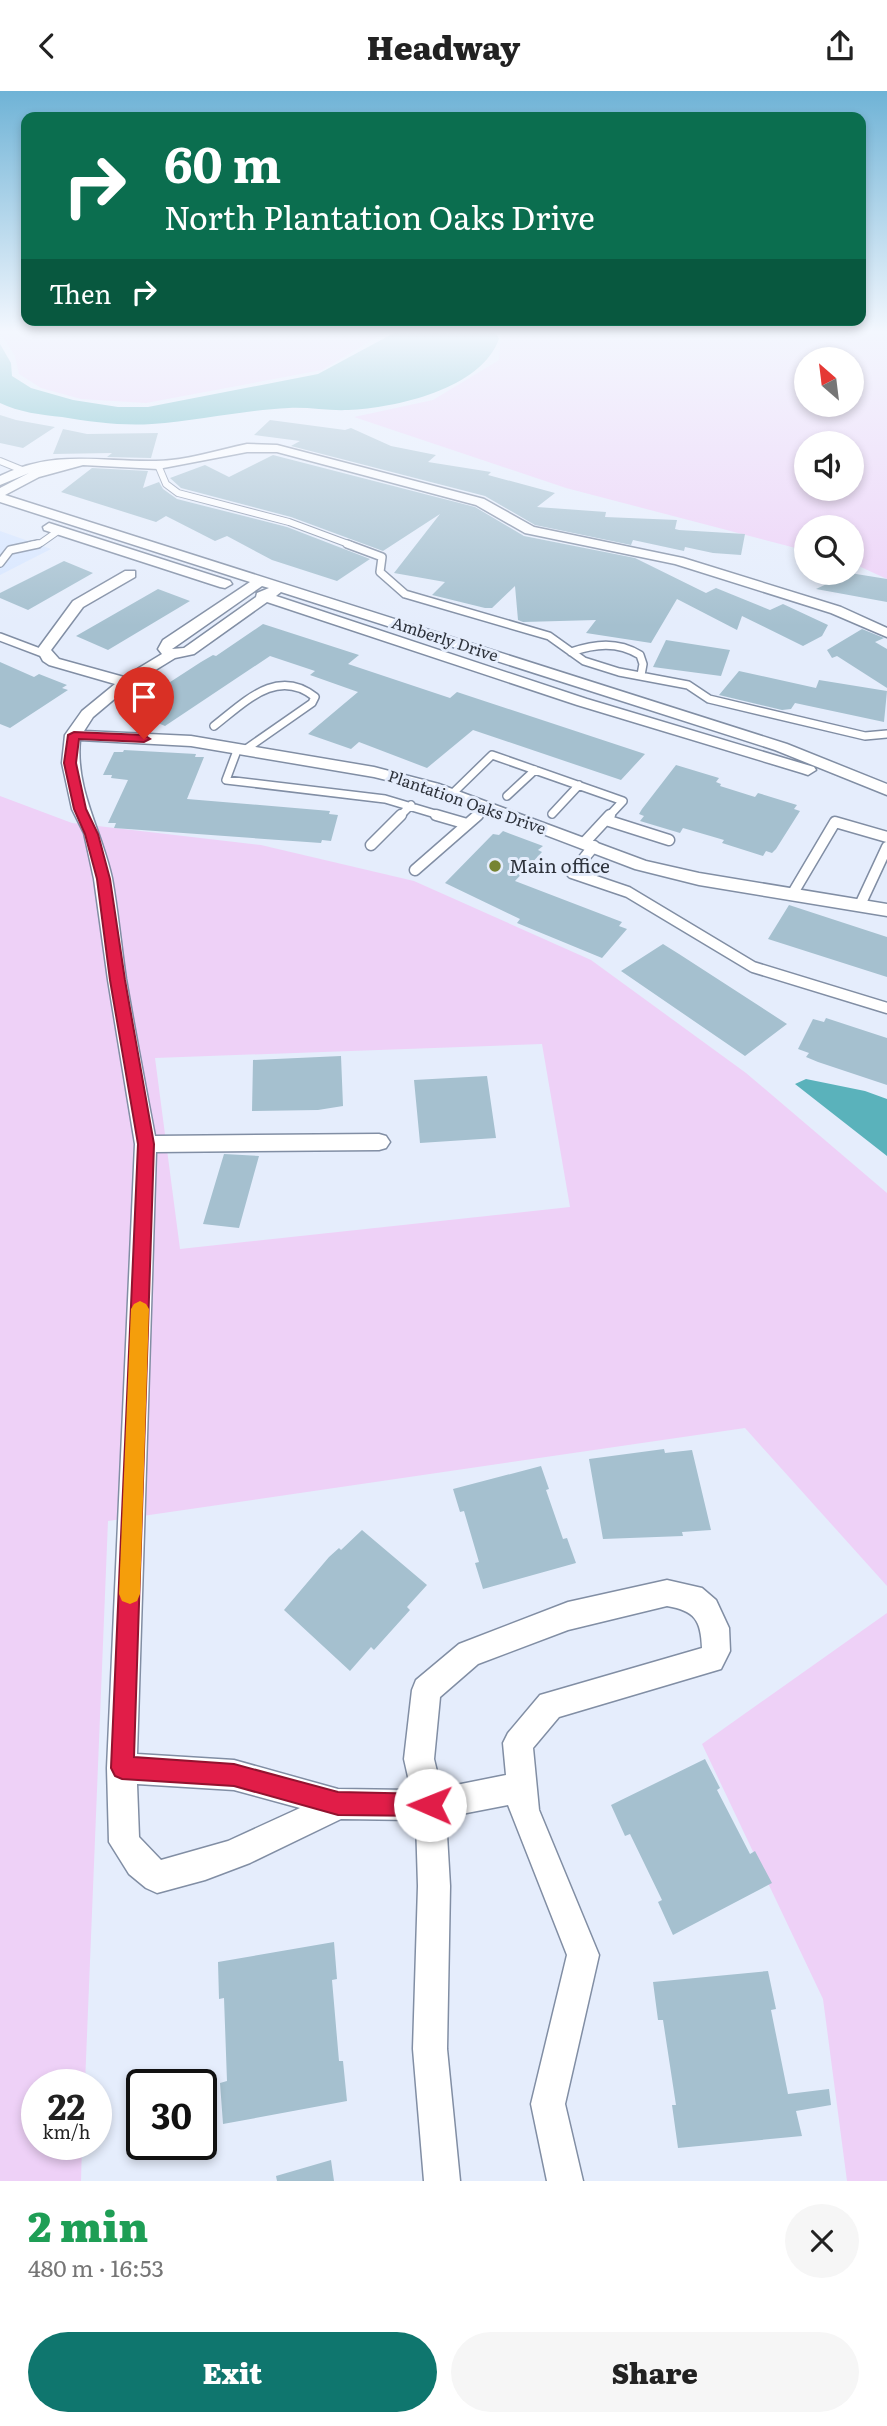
<!DOCTYPE html>
<html lang="en">
<head>
<meta charset="utf-8">
<style>
  :root { --surface:#fff; --page:#f6f6f6; --text:#222; --muted:#767676; --accent:#0f766e }
  body { margin:0; font-family:Literata,serif; background:var(--page); color:var(--text); height:100vh; display:flex; flex-direction:column; font-size:26px; white-space:nowrap }
  * { box-sizing:border-box; margin:0 }
  p { font-size:23px; color:var(--muted) }
  .icon { flex:none; width:38px; height:38px; fill:none; stroke:currentColor; stroke-width:2; stroke-linecap:round; stroke-linejoin:round }
  .map { position:relative; height:2090px; overflow:hidden }
  .sheet { display:flex; flex-direction:column; background:var(--surface); flex:1 }
  .sheet>* { flex:none }
  .guide { position:absolute; left:21px; top:21px; width:845px; height:214px; border-radius:14px; box-shadow:0 4px 10px #0003; background:#0b6e4f; color:#fff; overflow:hidden }
  .needle { width:46px; rotate:332deg }
  .tools { position:absolute; left:794px; top:256px; display:grid; gap:14px }
  .tools a { display:grid; place-items:center; width:70px; height:70px; border-radius:50%; background:var(--surface); box-shadow:0 4px 10px #0003; font-size:35px }
  .speed { position:absolute; left:21px; top:1978px; display:flex; gap:14px; font-size:35px; font-weight:700; text-align:center }
  .speed>* { display:grid; place-content:center; width:91px; height:91px; border-radius:50%; background:var(--surface); box-shadow:0 4px 10px #0003; line-height:1 }
  .speed small { font-size:18px; font-weight:400 }
  .speed .limit { border:4px solid #111; border-radius:10px; background:#fff; color:#111 }
  .pin { position:absolute; display:grid; place-items:center; width:60px; height:60px; color:#fff; margin:-72px -30px; border-radius:50% 50% 50% 0; rotate:-45deg; box-shadow:0 0 7px #0007 }
  .pin .icon { rotate:45deg }
  .me { position:absolute; width:77px; margin:-38px; rotate:271deg; stroke-linejoin:round; filter:drop-shadow(0 0 5px #0008) }
  .turn { display:flex; align-items:center; gap:24px; height:147px; padding:0 28px; font-size:32px }
  .turn .icon { width:91px; height:91px; stroke-width:2.5 }
  .turn b { display:block; font-size:49px; line-height:60px }
  .then { display:flex; align-items:center; height:66px; padding:0 28px; background:#0003; gap:14px; font-size:26px }
  .round { display:grid; place-items:center; flex:none; width:74px; height:74px; border-radius:37px; background:var(--page) }
  .summary { display:flex; align-items:center; justify-content:space-between; height:119px; padding:0 28px }
  h1 { font-size:42px; font-weight:800; line-height:52px; color:#1e9e55 }
  .button { display:flex; gap:14px; margin-top:auto; padding:14px 28px }
  .button a { flex:1; height:80px; border-radius:42px; background:var(--accent); color:#fff; font-size:28px; font-weight:800; line-height:80px; text-align:center }
  .button a+a { background:var(--page); color:var(--text) }
  header { display:flex; justify-content:space-between; align-items:center; height:91px; padding:0 28px; background:var(--surface); font-size:32px; font-weight:800 }
  .map>svg:first-child { display:block }
  .built { fill:#d7e6ff }
  .green { fill:#eed1f7; fill-rule:evenodd }
  .water { fill:#5ab2bb }
  .building { fill:#a5c0cf }
  .lines { fill:none; stroke-linecap:round; stroke-linejoin:round }
  .service-far2-casing { stroke:#818ea4; stroke-width:8 }
  .service-far1-casing { stroke:#818ea4; stroke-width:10 }
  .service-casing { stroke:#818ea4; stroke-width:13 }
  .minor-casing { stroke:#818ea4; stroke-width:3 }
  .service-far2 { stroke:#fff; stroke-width:6 }
  .service-far1 { stroke:#fff; stroke-width:7 }
  .service { stroke:#fff; stroke-width:10 }
  .minor { fill:#fff; fill-rule:evenodd }
  .route { fill:#e11d48; stroke:#92132f; stroke-width:2 }
  .slow { fill:#f59e0b }
  .poi-dot { fill:#768432; stroke:#e5edfc; stroke-width:2.5 }
  .labels { text-anchor:middle; stroke-width:6; stroke-linejoin:round; paint-order:stroke }
  .far-street-label { font-size:16px; fill:#2e333c; stroke:#e5edfc }
  .poi-label { font-size:19px; fill:#2e333c; stroke:#e5edfc; text-anchor:start }
</style>
</head>
<body>
<header><svg class="icon" aria-label="back" viewBox="0 0 24 24"><path d="M15 5l-7 7 7 7"/></svg>Headway<svg class="icon" aria-label="share" viewBox="0 0 24 24"><path d="M12 15V3M7 8l5-5 5 5M5 13v7h14v-7"/></svg></header>
<div class="map">
<svg width="887" height="2090" viewBox="0 0 887 2090">
  <rect width="100%" height="100%" fill="#e5edfc"/>
  <path class="built" d="M0 440 51 458 0 484Z"/>
  <path class="green" d="M0 242H384L322 279 146 312 81 308 41 297 19 283 15 265Z
    M501 242H887V488L852 472V436H807V460L566 397 354 326 433 309 499 269ZM807 268H852V313H807ZM807 352H852V397H807Z
    M0 705 72 732 261 754 414 790 591 869 746 982 887 1102V1495L745 1337 108 1430 85 1993H37V2053H82L81 2090H0ZM542 953 570 1116 180 1158 155 967Z
    M887 1522V2090H847L823 1908 702 1653Z"/>
  <path class="water" d="M394 242H496L499 248C481 298 396 317 348 319 329 320 309 316 289 317 243 319 198 330 152 333 122 335 92 331 62 326 42 324 18 321 0 312V253L11 272 12 285 31 297 73 309 118 316H148L318 283Z
    M806 988 865 1000 887 1008V1065L795 993Z"/>
  <path class="building" d="M0 324 16 329 55 336 23 357 0 352Z
    M270 329 345 339 351 337 391 355 436 364 428 371 491 381 488 384 555 402 537 416 606 421 605 426 677 429 675 438 679 439 745 443 741 464 713 462 685 456 684 460 633 449 631 454 535 434 485 405 291 355 300 350 254 344Z
    M63 338 87 343 158 342 151 367 107 366 112 362 53 363Z
    M273 364 475 416 524 445 635 467 706 502 716 497 770 519 783 513 828 534 822 545 803 555 742 525 737 539 677 508 651 552 586 542 596 529 523 531 518 529 515 495 492 517H485L432 504 445 491 394 482 440 423 383 460 291 426 181 397 170 387 205 374 229 386Z
    M92 377 148 380 143 397 159 391 163 398 177 408 287 436 370 468 337 490 272 469 227 445 215 450 166 425 156 431 61 401Z
    M64 470 93 482 28 519 0 507V502Z
    M850 482 887 488V511L816 498Z
    M158 498 190 510 108 559 76 545Z
    M263 533 359 564 348 573 450 607 457 601 645 663 621 689 473 639 427 677 359 651 351 658 308 643 358 601 310 584 315 580 270 565 165 635 127 619 201 571 213 564 216 565Z
    M862 538 884 547 875 551 887 558V597L837 565 832 567 827 559Z
    M666 549 730 559 721 585 653 576Z
    M0 571 34 586 39 583 67 594 62 597 68 599 10 637 0 633Z
    M739 580 816 597 819 589 887 600 884 631 795 612 791 618 782 619 719 604Z
    M124 659 196 663 195 666H204L187 708 330 720 329 723 338 724 331 750 322 749 321 752 114 737 116 732H108L128 689 111 687 112 684H103L114 661H123Z
    M676 674 719 687 716 691 721 693 720 695 755 706 758 702 797 714 794 718 800 720 776 758 772 762 766 760 763 765 722 752 724 749 683 737 680 742 640 730 644 725 639 723 642 718Z
    M503 740 543 755 538 759 542 761 515 790 622 831 619 835 627 838 602 867 517 832 520 828 445 792 493 743 499 744Z
    M789 814 887 846V886L768 848Z
    M663 853 679 863 787 933 745 965 621 880Z
    M826 927 887 947V994L818 971 806 966 809 962 798 958 813 928 824 931Z
    M341 965 343 1015 318 1019 252 1020 253 969Z
    M487 985 496 1047 420 1052 414 989Z
    M224 1063 259 1065 239 1137 203 1133Z
    M664 1358 665 1362 692 1359 711 1439 682 1441 683 1445 603 1448 589 1368Z
    M541 1375 549 1398 546 1399 563 1448 567 1447 576 1472 483 1498 475 1472 479 1471 464 1420 460 1421 453 1398Z
    M362 1439 427 1494 407 1516 410 1519 374 1559 371 1556 350 1580 284 1519 329 1466 339 1457 341 1459Z
    M705 1668 720 1697 717 1699 750 1763 755 1760 772 1792 673 1844 658 1811 662 1809 630 1743 625 1745 611 1714Z
    M334 1851 337 1888 332 1889 339 1970H343L347 2010 223 2033 220 1992 227 1990 224 1907 219 1908 218 1871Z
    M768 1880 776 1918 771 1919 788 2003 829 1998 831 2014 796 2020 802 2045 678 2057 672 2014H676L663 1929H658L653 1891Z
    M331 2069 334 2090H277L276 2085Z"/>
  <g class="lines">
    <g class="service-far2-casing">
      <path id="service-far2" d="M0 370 22 379
        M158 374 166 393 178 402 289 431 351 454
        M30 454 41 452 58 440"/>
    </g>
    <g class="service-far1-casing">
      <path id="service-far1" d="M347 453 382 466 380 481 405 503 549 545 584 570 619 581 688 594 709 608 865 645 887 643
        M0 472 10 459 38 453
        M0 546 45 563
        M571 561C595 553 617 550 640 564L643 573 641 584
        M214 635C245 611 277 576 315 606L312 612 246 658
        M238 657 226 689 385 708 442 725
        M452 703 492 664 623 710 609 725
        M507 705 535 679
        M552 723 579 694
        M400 725 411 714
        M476 725 487 716"/>
    </g>
    <g class="service-casing">
      <path id="service" d="M436 724 467 733
        M606 729 669 749
        M584 752 610 724
        M371 754 401 724
        M594 755 572 782 628 801 753 876 887 917
        M415 779 478 724
        M793 802 835 731 887 746
        M860 814 887 756"/>
    </g>
    <g class="minor-casing">
      <path id="minor" d="M247 353 277 354 484 408 534 436 683 467 841 516 887 537V546L831 522 675 473 525 442 476 414 277 361H247L158 378 83 374 39 386 5 404 787 653 887 693V704L775 659 281 501 276 505 587 608 814 676 816 679 808 684 802 682 577 614 267 511 194 563 175 567 131 594 93 626 84 640 191 645 374 676 439 693 646 770 699 782 887 813V825L699 794 635 778 427 699 374 686 191 655 80 649C75 699 102 740 112 787 118 820 121 854 126 888 135 940 145 993 155 1045L379 1043 386 1045 390 1051 386 1057 379 1059 156 1061 137 1663 234 1669 338 1698 411 1699 404 1668 412 1599 416 1589 459 1553 568 1511 667 1489 702 1497 716 1509 729 1537 730 1560 721 1578 559 1626 533 1657 539 1719 599 1864 565 2013 583 2090H547L531 2013 567 1864 508 1714 446 1726 450 1795 447 1958 460 2090H424L413 1958 418 1795 416 1729 341 1728 250 1772 205 1789 157 1802 146 1797 129 1783 109 1751 107 1677 135 1053 108 889 94 788 84 742 72 718 62 672 65 644 82 620 115 593 49 574 43 570 37 559 73 510 125 480H135V486L83 516 51 559 59 568 124 586 162 563 158 558 163 549 250 491 0 411V397L29 382 0 394V385C54 358 99 371 156 370 185 370 218 359 247 353ZM262 495 269 497 257 502 256 506 184 557 172 558ZM667 1515C695 1520 701 1529 702 1557L540 1604 508 1642 503 1652 506 1684 441 1697 434 1668 440 1606 478 1573 568 1539ZM137 1693 234 1699 300 1717 228 1750 161 1769 139 1746Z
        M49 432 230 490 232 493 225 497 220 496 44 439 43 436Z"/>
    </g>
    <use href="#service-far2" class="service-far2"/>
    <use href="#service-far1" class="service-far1"/>
    <use href="#service" class="service"/>
    <use href="#minor" class="minor"/>
  </g>
  <linearGradient id="sky" x2="0" y2="1"><stop stop-color="#6fb3d6"/><stop offset="0.45" stop-color="#f3f7fe"/><stop offset="1" stop-color="#f3f7fe" stop-opacity="0"/></linearGradient>
  <rect width="887" height="535" fill="url(#sky)"/>
  <path class="route" d="M74 641 144 644 150 648 144 651 79 648 76 672 86 718 98 743 110 788 125 889 154 1053 134 1666 234 1673 338 1701 430 1703 438 1706 441 1714 438 1722 430 1725 338 1724 234 1695 122 1688 115 1685 111 1677 138 1053 110 889 97 788 85 743 74 718 64 672 68 644Z"/>
  <path class="slow" d="M140 1210 146 1213 149 1218 140 1503 137 1510 130 1513 122 1510 119 1503 131 1218 134 1213Z"/>
  <circle class="poi-dot" cx="495" cy="775" r="7"/>
  <g class="labels">
    <g class="far-street-label">
      <text transform="translate(445 548) rotate(18)" y="6">Amberly Drive</text>
      <text transform="translate(467 711) rotate(19)" y="6">Plantation Oaks Drive</text>
    </g>
    <g class="poi-label">
      <text x="509" y="782">Main office</text>
    </g>
  </g>
</svg>
<div class="tools">
<a><svg class="needle" viewBox="-14 -14 28 28"><path d="M0-13l5 13h-10z" fill="#e53935"/><path d="M0 13l5-13h-10z" fill="#767676"/></svg></a>
<a><svg class="icon" aria-label="sound" viewBox="0 0 24 24"><path d="M4 9h4l5-4v14l-5-4H4zM17 9q2 3 0 6"/></svg></a>
<a><svg class="icon" aria-label="search" viewBox="0 0 24 24"><circle cx="10" cy="10" r="6"/><path d="M15 15l6 6"/></svg></a>
</div>
<div class="speed"><div>22<small>km/h</small></div><div class="limit">30</div></div>
<div class="pin" style="left:144px;top:648px;background:#d93025"><svg class="icon" aria-label="arrive" viewBox="0 0 24 24"><path d="M6 21V4h12l-3 4 3 4H6"/></svg></div>
<svg class="me" style="left:430px;top:1714px" viewBox="-20 -20 40 40"><circle r="19" fill="#fff"/><path d="M0-13L10 11 0 6-10 11z" fill="#e11d48"/></svg>
<div class="guide">
<div class="turn"><svg class="icon" aria-label="right" viewBox="0 0 24 24"><path d="M7 20v-9h11M14 6l5 5-5 5"/></svg><div><b>60 m</b>North Plantation Oaks Drive</div></div>
<div class="then">Then<svg class="icon" aria-label="right" viewBox="0 0 24 24"><path d="M7 20v-9h11M14 6l5 5-5 5"/></svg></div>
</div>
</div>
<section class="sheet">
<div class="summary"><div><h1>2 min</h1><p>480 m · 16:53</p></div><a class="round"><svg class="icon" aria-label="close" viewBox="0 0 24 24"><path d="M6 6l12 12M18 6L6 18"/></svg></a></div>
<div class="button"><a>Exit</a><a>Share</a></div>
</section>
</body>
</html>
